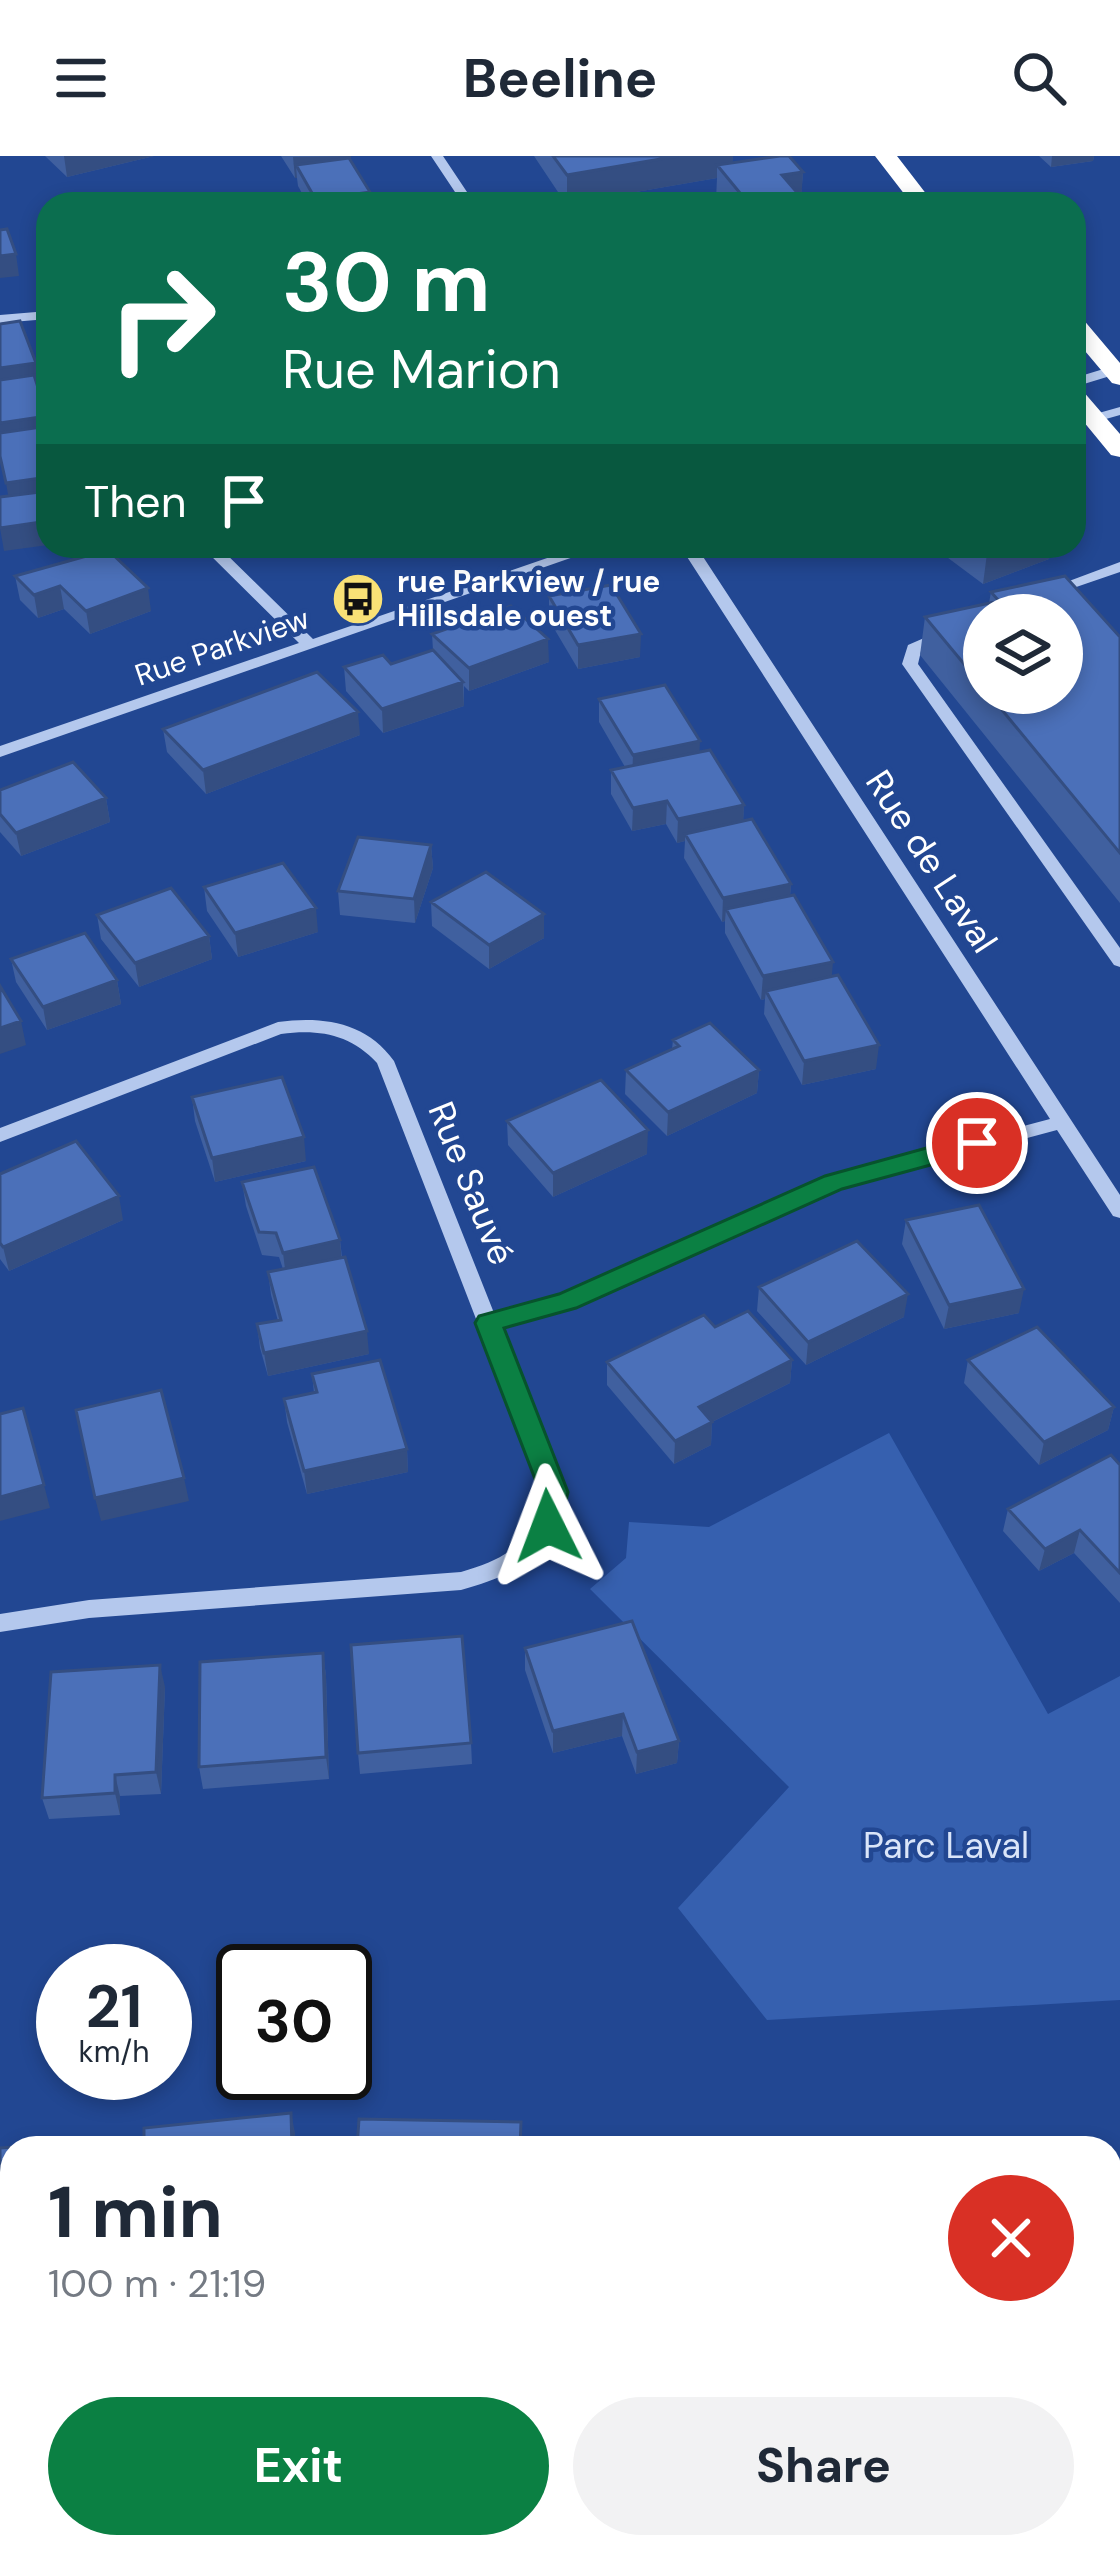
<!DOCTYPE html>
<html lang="en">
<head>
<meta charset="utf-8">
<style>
  :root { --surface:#fff; --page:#f2f2f3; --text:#1f2937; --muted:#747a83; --accent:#0b8043 }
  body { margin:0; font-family:"DM Sans",sans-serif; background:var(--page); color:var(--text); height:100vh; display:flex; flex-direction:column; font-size:45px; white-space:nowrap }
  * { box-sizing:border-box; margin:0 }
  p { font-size:39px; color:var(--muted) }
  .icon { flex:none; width:66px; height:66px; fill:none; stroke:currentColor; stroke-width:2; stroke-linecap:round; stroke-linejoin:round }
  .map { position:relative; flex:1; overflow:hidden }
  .drawer { position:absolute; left:0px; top:1980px; width:1122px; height:423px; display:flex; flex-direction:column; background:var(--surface); border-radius:36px 36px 0 0; box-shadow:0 6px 18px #0003 }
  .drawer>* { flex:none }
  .banner { position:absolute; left:36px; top:36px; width:1050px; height:366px; border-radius:36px; box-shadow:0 6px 18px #0003; background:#0b6e4f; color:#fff; overflow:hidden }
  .buttons { position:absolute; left:963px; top:438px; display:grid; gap:24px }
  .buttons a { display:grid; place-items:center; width:120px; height:120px; border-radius:50%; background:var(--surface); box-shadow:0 6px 18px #0003; font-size:60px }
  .speed { position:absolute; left:36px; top:1788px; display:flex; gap:24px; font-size:60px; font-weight:700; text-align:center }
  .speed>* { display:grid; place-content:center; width:156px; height:156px; border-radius:50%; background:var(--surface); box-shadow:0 6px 18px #0003; line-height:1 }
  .speed small { font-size:30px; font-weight:400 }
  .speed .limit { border:6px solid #111; border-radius:18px; background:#fff; color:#111 }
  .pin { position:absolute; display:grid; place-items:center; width:102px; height:102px; color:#fff; margin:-51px; border:6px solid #fff; border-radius:50%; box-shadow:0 3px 12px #0007 }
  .me { position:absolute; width:132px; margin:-66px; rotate:357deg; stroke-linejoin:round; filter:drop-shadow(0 0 9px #0008) }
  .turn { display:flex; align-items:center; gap:42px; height:252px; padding:0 48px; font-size:54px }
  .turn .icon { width:156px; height:156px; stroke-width:2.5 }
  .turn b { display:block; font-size:84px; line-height:102px }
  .then { display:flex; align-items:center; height:114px; padding:0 48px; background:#0003; gap:24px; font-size:45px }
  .round { display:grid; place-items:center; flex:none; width:126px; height:126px; border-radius:63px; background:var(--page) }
  .overview { display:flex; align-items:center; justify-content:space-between; height:204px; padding:0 48px }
  h1 { font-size:72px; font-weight:700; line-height:90px }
  .button { display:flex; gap:24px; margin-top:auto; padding:24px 48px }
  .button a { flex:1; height:138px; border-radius:72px; background:var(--accent); color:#fff; font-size:48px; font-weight:700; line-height:138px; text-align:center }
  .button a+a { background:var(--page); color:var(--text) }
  header { display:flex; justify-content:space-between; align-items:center; height:156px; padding:0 48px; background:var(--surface); font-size:54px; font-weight:700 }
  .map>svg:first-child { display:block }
  .green { fill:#3660af }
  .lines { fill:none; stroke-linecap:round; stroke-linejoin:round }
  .minor { fill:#b4c8ed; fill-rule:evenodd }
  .highway { fill:#fff; fill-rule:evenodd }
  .wall { fill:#40609f; fill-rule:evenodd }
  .shaded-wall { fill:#344e82 }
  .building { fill:#4b70b9; stroke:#344e82; stroke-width:3 }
  .route { fill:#0b8043; stroke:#07532c; stroke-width:3 }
  .labels { text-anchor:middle; stroke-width:9; stroke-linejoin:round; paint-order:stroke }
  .far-poi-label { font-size:30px; font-weight:bold; fill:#fff; stroke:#224792; text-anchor:start }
  .far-street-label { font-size:30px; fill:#fff; stroke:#224792 }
  .street-label { font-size:36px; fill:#fff; stroke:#224792 }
  .park-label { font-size:36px; fill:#dae5f9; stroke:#224792 }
</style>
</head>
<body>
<header><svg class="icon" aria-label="menu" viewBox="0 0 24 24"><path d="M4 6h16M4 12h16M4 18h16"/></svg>Beeline<svg class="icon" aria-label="search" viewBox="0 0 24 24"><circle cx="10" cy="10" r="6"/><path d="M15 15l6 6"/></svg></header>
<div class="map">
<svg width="1120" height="2402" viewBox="0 0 1120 2402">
  <rect width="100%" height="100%" fill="#224792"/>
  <path class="green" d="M889 1277 1048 1558 1120 1520V1844L767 1864 678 1752 789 1631 590 1433 626 1402 629 1366 709 1371Z"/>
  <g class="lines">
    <path class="minor" d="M431 0H443L475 48H463Z
      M48 155V163L0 167V159Z
      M1120 208V217L1074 231V222Z
      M1120 251V259L1074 272V264Z
      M201 390H218L313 483 582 390H605L0 601V590L299 487Z
      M680 390H696L1120 1039V1062L1113 1060 1057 974 840 1032 573 1150 500 1171 565 1336C556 1400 518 1418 461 1434L89 1462 0 1476V1458L89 1444 461 1416C507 1403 535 1386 543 1336L377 907C350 878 319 873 281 878L0 986V972L278 866C323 860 366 866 394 905L494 1157 560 1139 827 1022 1050 963Z
      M1120 406V416L1050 440 1045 442 1037 437Z
      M984 456 990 459H984V467L921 495 918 508 1120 792V811L1114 809 902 508 908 489Z
      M12 2308V2338L0 2342V2312Z
      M614 2391H645L650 2402H619Z"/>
    <path class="highway" d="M875 0H897L934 48H912Z
      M1074 160 1082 162 1120 207V229L1112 227 1074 182Z
      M1074 232 1082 234 1120 278V301L1111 299 1074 254Z"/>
  </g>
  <path class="wall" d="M45 0H154L67 21Z
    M281 0H351V4L370 36V41L386 48H308L298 30 297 22H295Z
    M534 0H733L732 7 803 16 801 41 807 48H719L716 44 717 22 566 48Z
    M1039 0H1094L1093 5 1051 11Z
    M48 74V113L41 112 38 90Z
    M304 390H341L315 400Z
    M932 390H1051L1049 403 983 428Z
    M108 394 151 455 90 478 64 453 38 462 20 444 15 420Z
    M991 436 1120 481V747L920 499 925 461 989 447ZM984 459 1062 537H984Z
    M549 440 640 501 578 513 549 464Z
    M432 478 549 506 469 535 464 530V550L383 577 346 535 344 511 391 508 433 494Z
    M599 543 700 596 744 649 743 665 791 728 790 740 876 913 802 929 764 858 765 843 761 844 725 777V765L722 766 684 702 685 685 677 687 666 668 632 675 611 638V614L625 611 599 566Z
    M163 573 360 579 206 638 167 596Z
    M0 634 106 642 110 666 21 700 0 676Z
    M431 689 433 712 415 767 340 759 338 735Z
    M204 731 318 776 238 801 207 755Z
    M431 746 544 782 489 813 432 770Z
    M97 759 209 780 212 803 139 831 101 783Z
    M11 803 117 824 121 848 47 874 16 826Z
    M673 884 759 914 757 937 667 980 625 938 626 914 672 893Z
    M192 941 306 1005 215 1026 195 965Z
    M507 965 647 998 553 1041 508 989Z
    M0 1018 123 1064 9 1115 0 1103Z
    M242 1026 340 1084 342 1101 369 1198 268 1220 260 1192 257 1168 278 1165 271 1139 268 1116 283 1113 279 1101 262 1099 246 1050Z
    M906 1064 1019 1157 944 1173 902 1088Z
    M759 1131 904 1161 806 1209 757 1155Z
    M715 1171 792 1204 790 1227 712 1266 711 1289 674 1308 607 1229V1206Z
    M968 1204 1114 1251 1108 1274 1039 1309 964 1227Z
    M312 1218 407 1293 408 1316 307 1338 287 1266 284 1243 314 1237Z
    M1120 1309V1447L1074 1397 1039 1415 1003 1375 1008 1353Z
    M525 1492 679 1585 677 1607 636 1618 622 1580 553 1597 525 1514Z
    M323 1497 326 1520 329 1623 203 1633 199 1611Z
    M165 1531 161 1638 120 1640V1659L49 1663 42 1642Z
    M471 1587 472 1608 360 1618 358 1597Z
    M107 1984 110 1992H12V2110L0 2111V1992Z"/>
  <path class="shaded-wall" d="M64 0H154L67 21Z
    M351 0V13L296 9 297 22H295L293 1Z
    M678 0H733L732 20 717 9V22L567 48V19Z
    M1052 0H1094L1093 5 1051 11Z
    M803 16 801 48 782 19Z
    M370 36 371 48H316V44Z
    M16 98 19 120 0 122V100Z
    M36 207 40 229 0 235V212Z
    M47 260 48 283 0 291V267Z
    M48 321V344L10 350 6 327Z
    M48 365V389L4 395 0 372Z
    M314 390H341L315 400Z
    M988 390H1051L1049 403 983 428Z
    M60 430 64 453 38 462 34 439Z
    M148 432 151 455 90 478 86 455Z
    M641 478 640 501 578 513V489Z
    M548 483 549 506 469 535V512Z
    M463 526 464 550 383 577 382 553Z
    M358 556 360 579 206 638 203 614Z
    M700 585 699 609 632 623 633 599Z
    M106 642 110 666 21 700 16 677Z
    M667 645 666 668 632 675 633 652Z
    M744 649 743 673 685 678V685L677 687 678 663Z
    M431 689 433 712 415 767 414 743Z
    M791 728 789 751 726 753 725 765 722 766 723 742Z
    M316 752 318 776 238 801 235 777Z
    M544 758V782L489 813V789Z
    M209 780 212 803 139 831 135 807Z
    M833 806 831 830 766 835 765 843 761 844 763 820Z
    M117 824 121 848 47 874 43 851Z
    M21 865 26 889 0 898V872Z
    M879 889 876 913 802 929 804 905Z
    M759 914 757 937 667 980 668 956Z
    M648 974 647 998 553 1041V1017Z
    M304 981 306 1005 215 1026 212 1002Z
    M119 1040 123 1064 9 1115 3 1091Z
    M340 1084 342 1108 286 1121 283 1097Z
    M1024 1133 1019 1157 944 1173 949 1149Z
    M908 1138 904 1161 806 1209 808 1186Z
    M367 1175 369 1198 268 1220 264 1197Z
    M792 1204 790 1227 712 1266 711 1289 674 1308 675 1285 699 1251Z
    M1114 1251 1108 1274 1039 1309 1044 1286Z
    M407 1293 408 1316 307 1338 304 1315Z
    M184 1322 189 1345 101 1365 95 1342Z
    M44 1329 50 1352 0 1365V1341Z
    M1080 1374 1074 1397 1039 1415 1045 1393Z
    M323 1497 326 1520 329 1623 326 1601Z
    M160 1509 165 1531 161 1638 156 1616Z
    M623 1558 622 1580 553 1597V1575Z
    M679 1585 677 1607 636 1618 637 1596Z
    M115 1619 120 1640V1659L115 1637Z
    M291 1957 295 1977V1992H292Z
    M1120 2122V2134L1110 2141V2129Z"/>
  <path class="building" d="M553 0H678L567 19Z
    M780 0H789L803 16 782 19 807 48H749L717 9Z
    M349 2 370 36 316 44 296 9Z
    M381 39 386 48H320Z
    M7 73 16 98 0 100V74Z
    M48 74V91L38 90Z
    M20 165 36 207 0 212V168Z
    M34 219 47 260 0 267V224Z
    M48 270V321L6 327 0 300V277Z
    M48 335V365L0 372V341Z
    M108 394 148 432 86 455 60 430 34 439 15 420Z
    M1065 420 1120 481V697L988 537H1062V459H984V532L925 461 999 445 991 436Z
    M611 429 641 478 578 489 549 440Z
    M511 450 548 483 469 512 432 478Z
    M433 494 463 526 382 553 344 511 383 499 391 508Z
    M317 516 358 556 203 614 163 573Z
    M665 529 700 585 633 599 599 543Z
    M710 594 744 649 678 663 667 645 633 652 611 614Z
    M73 606 106 642 16 677 0 658V634Z
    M752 663 791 728 723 742 685 678Z
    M358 681 431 689 414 743 338 735Z
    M283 707 316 752 235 777 204 731Z
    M486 716 544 758 489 789 431 746Z
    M171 732 209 780 135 807 97 759Z
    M794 739 833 806 763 820 726 753Z
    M85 777 117 824 43 851 11 803Z
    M838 819 879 889 804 905 766 835Z
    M0 830 21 865 0 872Z
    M710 867 759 914 668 956 626 914 679 890 673 884Z
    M282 921 304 981 212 1002 192 941Z
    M601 924 648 974 553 1017 507 965Z
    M76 985 119 1040 3 1091 0 1087V1018Z
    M314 1011 340 1084 283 1097 276 1077 259 1076 242 1026Z
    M979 1049 1024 1133 949 1149 906 1064Z
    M857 1085 908 1138 808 1186 759 1131Z
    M345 1101 367 1175 264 1197 257 1168 281 1164 268 1116Z
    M748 1155 792 1204 699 1251 712 1266 675 1285 607 1206 704 1159 715 1171Z
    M1037 1171 1114 1251 1044 1286 968 1204Z
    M380 1204 407 1293 304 1315 284 1243 317 1236 312 1218Z
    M161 1234 184 1322 95 1342 76 1254Z
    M23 1252 44 1329 0 1341V1258Z
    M1111 1299 1120 1309V1417L1080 1374 1045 1393 1008 1353Z
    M632 1465 679 1585 637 1596 623 1558 553 1575 525 1492Z
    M462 1480 471 1587 358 1597 351 1489Z
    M323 1497 326 1601 199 1611 200 1506Z
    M160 1509 156 1616 115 1619V1637L42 1642 51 1516Z
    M291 1957 292 1992H144V1972Z
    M359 1963 521 1966 520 1992H357Z
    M107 1984V1992H12V2092L0 2093V1992Z
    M1110 2010 1120 2023V2122L1110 2129Z"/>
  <path class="route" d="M977 978 986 981 989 987 986 994 842 1033 576 1152 504 1172 568 1336 558 1378H538L534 1370 540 1336 475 1167 479 1160 559 1138 825 1020Z"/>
  <defs>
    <g id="bus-disc" transform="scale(2.7)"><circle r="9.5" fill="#f9e176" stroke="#224792"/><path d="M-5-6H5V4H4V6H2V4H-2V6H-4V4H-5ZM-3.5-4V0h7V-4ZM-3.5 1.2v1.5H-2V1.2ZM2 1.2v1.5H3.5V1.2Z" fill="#111"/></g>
  </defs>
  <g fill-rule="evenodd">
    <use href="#bus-disc" x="358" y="443"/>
  </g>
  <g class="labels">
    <g class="far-poi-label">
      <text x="397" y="436">rue Parkview / rue<tspan x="397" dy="34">Hillsdale ouest</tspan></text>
    </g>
    <g class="far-street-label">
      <text transform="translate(222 491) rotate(-19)" y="10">Rue Parkview</text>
    </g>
    <g class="street-label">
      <text transform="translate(932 705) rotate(57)" y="13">Rue de Laval</text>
      <text transform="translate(472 1027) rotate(68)" y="13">Rue Sauvé</text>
    </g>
    <g class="park-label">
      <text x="946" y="1702">Parc Laval</text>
    </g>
  </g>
</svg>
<div class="buttons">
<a><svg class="icon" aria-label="layers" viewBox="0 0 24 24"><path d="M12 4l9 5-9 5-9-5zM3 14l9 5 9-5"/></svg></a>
</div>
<div class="speed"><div>21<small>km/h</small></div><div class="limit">30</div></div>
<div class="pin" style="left:977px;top:987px;background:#d93025"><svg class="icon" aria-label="arrive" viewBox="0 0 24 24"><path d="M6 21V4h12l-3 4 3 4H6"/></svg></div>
<svg class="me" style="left:548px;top:1370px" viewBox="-20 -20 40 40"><path d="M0-17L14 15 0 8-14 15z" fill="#0b8043" stroke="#fff" stroke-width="4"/></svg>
<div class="banner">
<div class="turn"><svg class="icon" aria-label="right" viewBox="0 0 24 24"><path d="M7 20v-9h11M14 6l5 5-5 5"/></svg><div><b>30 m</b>Rue Marion</div></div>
<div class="then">Then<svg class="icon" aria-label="arrive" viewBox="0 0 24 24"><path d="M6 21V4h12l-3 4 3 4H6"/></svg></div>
</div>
<section class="drawer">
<div class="overview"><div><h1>1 min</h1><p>100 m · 21:19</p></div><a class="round" style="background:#d93025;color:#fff"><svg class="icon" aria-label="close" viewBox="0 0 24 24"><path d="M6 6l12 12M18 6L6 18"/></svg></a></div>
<div class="button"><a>Exit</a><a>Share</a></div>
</section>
</div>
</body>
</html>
